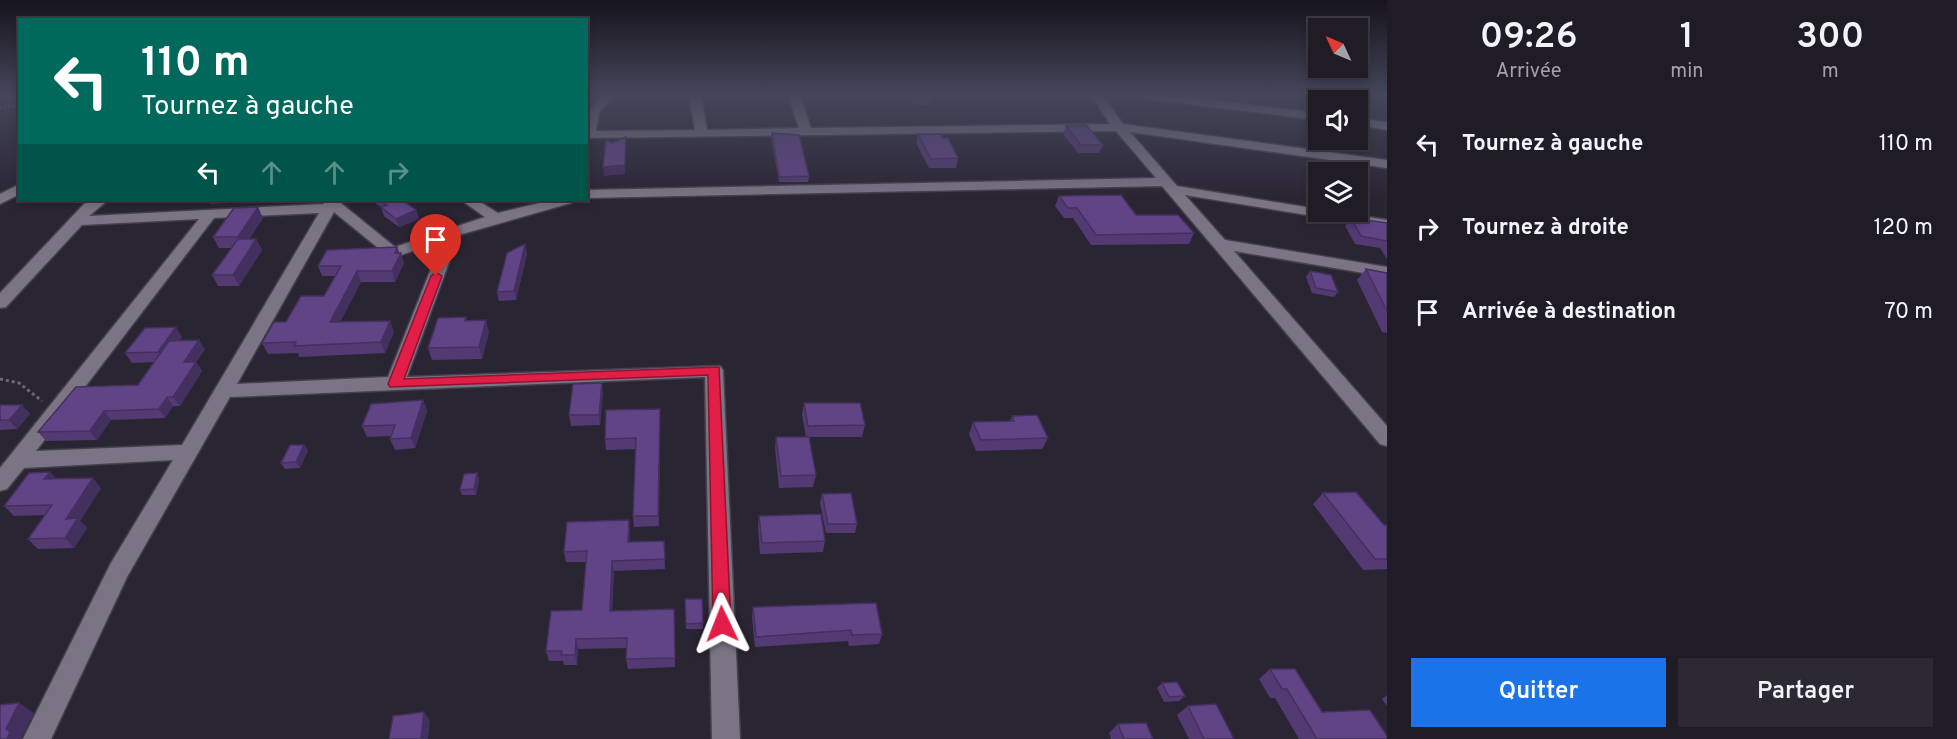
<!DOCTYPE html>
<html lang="fr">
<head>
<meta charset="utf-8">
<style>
  :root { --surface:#201c26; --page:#2d2932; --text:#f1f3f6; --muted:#a2a1a7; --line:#3d3a43; --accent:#1a73e8 }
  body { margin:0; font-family:Overpass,sans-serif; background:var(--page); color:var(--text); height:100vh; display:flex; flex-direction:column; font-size:22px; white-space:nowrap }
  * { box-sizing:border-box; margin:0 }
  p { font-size:20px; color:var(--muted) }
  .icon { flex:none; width:33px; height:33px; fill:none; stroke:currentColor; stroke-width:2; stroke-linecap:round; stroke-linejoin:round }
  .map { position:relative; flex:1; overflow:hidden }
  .side { display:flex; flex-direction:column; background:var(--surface); width:570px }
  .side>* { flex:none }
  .hud { position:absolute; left:18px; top:18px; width:570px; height:183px; border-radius:0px; box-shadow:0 3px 9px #0003,0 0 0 2px var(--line); background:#00695c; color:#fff; overflow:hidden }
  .needle { width:39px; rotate:314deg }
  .buttons { position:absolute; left:1308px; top:18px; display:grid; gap:12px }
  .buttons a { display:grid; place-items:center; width:60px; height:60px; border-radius:0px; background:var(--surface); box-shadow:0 3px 9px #0003,0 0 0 2px var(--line); font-size:30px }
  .pin { position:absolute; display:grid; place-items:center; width:51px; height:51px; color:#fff; margin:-62px -26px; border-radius:50% 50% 50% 0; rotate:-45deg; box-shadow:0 0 6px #0007 }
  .pin .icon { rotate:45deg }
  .me { position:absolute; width:66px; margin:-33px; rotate:358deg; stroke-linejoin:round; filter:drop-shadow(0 0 4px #0008) }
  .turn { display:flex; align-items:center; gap:21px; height:126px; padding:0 24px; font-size:27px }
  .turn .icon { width:78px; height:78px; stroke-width:2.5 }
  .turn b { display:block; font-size:42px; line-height:51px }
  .lanes { display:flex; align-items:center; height:57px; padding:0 24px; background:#0003; justify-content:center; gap:30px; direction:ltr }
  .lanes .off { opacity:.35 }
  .eta { display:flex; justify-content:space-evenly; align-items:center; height:102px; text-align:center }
  .eta b { font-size:36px; font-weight:600; line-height:42px }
  .primary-button { display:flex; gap:12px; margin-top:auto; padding:12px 24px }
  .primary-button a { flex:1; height:69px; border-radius:0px; background:var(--accent); color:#fff; font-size:24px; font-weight:600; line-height:69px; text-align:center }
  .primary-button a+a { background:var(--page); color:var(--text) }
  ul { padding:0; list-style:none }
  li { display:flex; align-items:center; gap:18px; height:84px; padding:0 24px }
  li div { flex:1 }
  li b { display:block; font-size:22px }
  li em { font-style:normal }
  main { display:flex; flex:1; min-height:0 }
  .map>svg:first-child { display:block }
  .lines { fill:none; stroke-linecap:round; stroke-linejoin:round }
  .minor-casing { stroke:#45404b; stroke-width:3 }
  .path-far1 { stroke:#6f6a76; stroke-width:2; stroke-dasharray:2 2; stroke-linecap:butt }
  .path { stroke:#6f6a76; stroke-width:3; stroke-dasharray:3 3; stroke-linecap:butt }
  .minor { fill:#7a7484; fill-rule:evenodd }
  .wall { fill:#533a73 }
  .shaded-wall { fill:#44305e }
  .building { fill:#614486; stroke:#44305e; stroke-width:1.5 }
  .route { fill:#e11d48; stroke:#92132f; stroke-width:1.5 }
</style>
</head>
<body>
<main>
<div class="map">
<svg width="1387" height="739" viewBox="0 0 1387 739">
  <rect width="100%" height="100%" fill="#2a2533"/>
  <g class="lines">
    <g class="minor-casing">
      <path id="minor" d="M603 95H615L599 113 596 131 695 130 689 95H701L707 130 799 128 788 95H800L811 128 1110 124 1091 95H1102L1123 124 1387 160V168L1130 132 1177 186 1318 209V212H1337L1387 220V228L1185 195 1225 240 1387 267V277L1234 251 1387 426V446L1380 444 1162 186 586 198V190L1156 178 1116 131 586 138 587 112Z
        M1134 95H1169L1318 113V120L1139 98Z
        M1358 118 1387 122V130L1358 125Z
        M20 184V194L0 204V194Z
        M92 200H108L89 216 324 204 321 200H337L395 247 485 217 461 200H477L498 213 552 200H573L571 203 459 235 407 377 720 366 723 370 740 739H712L705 377 230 397 127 577 51 739H23L111 563 173 460 24 468 7 489 0 491V468L199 219 82 225 6 307 0 308V293L84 204ZM334 212 388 256H398L442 241 388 377 237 384ZM319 213 182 445 36 451 214 218Z"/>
    </g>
    <path class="path-far1" d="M0 97 20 102
      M0 108 20 105"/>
    <path class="path" d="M0 379 19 383 42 401"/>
    <use href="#minor" class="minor"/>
  </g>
  <path class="wall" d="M909 95H928L931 100 930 105H914Z
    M1066 126 1103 145 1099 153H1078L1063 134Z
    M772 133 809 176 808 182H779L771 138Z
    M918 134 943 138 958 158 956 168H929L916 143Z
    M1059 196 1136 215 1194 233 1189 244 1091 245 1073 218H1064L1055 206Z
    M208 200H231L230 202 211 204Z
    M371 200H402L416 210 419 219 399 227 384 216 381 207Z
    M263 218 249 239H256L262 250 239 286H218L212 275 232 248H219L213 237Z
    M1351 218 1387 223V259L1380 248 1355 244 1345 226Z
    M525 244 527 254 516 300 499 301 497 292Z
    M397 247 404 263 395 282H361L340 322 390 321 394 332 385 353 299 357 298 353 268 354 262 343 286 322 324 296 335 276H322L318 266Z
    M1366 269 1387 273V333L1382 332 1357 280Z
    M1310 271 1338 292 1334 297 1312 293 1306 277Z
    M466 317 467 321 489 332 482 359 432 360 428 348Z
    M182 337 179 340 205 349 196 362 202 371 180 406H173L165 418 111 420 97 440 46 441 38 432 138 385 154 362 132 363 125 353Z
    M603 393 600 425 571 426 569 415Z
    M423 400 427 411 415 448 395 450 390 439 391 436 367 437 362 426Z
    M804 403 865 425 862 437H809L816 475 813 487 779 488 775 448 776 437H806L802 415Z
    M0 405H22L30 414 17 429 0 430Z
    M1012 416 1048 438 1042 449 976 451 969 434 973 422 1010 421Z
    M660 419 659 526 634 527 633 516 636 449 606 450 605 439Z
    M308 450 300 468 285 469 281 463Z
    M50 472 56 479 101 488 80 521 87 528 74 548 38 549 28 539 45 515 14 516 4 506Z
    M477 473 479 479 476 495H462L460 490Z
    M1323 493 1384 525H1387V569L1363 570 1313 504Z
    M822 494 857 524 855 533H826L820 503Z
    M759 516 825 541 823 552 760 554 758 527Z
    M629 520V542L664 541 665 569 614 571 612 611 674 609 675 667 628 669 626 659 627 648 578 649 577 665H564L563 661H549L546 651 582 610 586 562H566L564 552Z
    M685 599H702L703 629H686Z
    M753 607 882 634 879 644 849 646 848 641 755 647 752 617Z
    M1270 669 1322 712 1387 739H1299L1275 698H1270L1259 679Z
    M1162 683 1185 696 1179 701 1164 702 1157 688Z
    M1387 695V706L1382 699Z
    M1188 706 1234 739H1189L1177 715Z
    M1118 724 1153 739H1111L1109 733Z"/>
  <path class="shaded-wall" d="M626 137 625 174 604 176 603 167Z
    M258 207 263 218 243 248 238 237Z
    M416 210 419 219 399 227 396 219Z
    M256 239 262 250 239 286 233 275Z
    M525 244 527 254 516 300 514 291Z
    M397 247 400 255 401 253 404 263 395 282 392 271 395 253Z
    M357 271 361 282 335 332 330 322Z
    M486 320 489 332 482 359 479 347Z
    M390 321 394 332 385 353 381 342Z
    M176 327 182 337 164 362 158 352Z
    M199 340 205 349 196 363V362L202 371 180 406 173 397 184 362Z
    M602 383 603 393 600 425 599 415Z
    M167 397 173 406 165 418 159 409Z
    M423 400 427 411 415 448 411 438Z
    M22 405 30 414 17 429 9 420Z
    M660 409V419L659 526 658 516Z
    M104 411 111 420 97 440 90 431Z
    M304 445 308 450 300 468 296 462Z
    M50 472 59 481 44 479Z
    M477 473 479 479 476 495 474 489Z
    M93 478 101 488 80 521 87 528 74 548 65 538 66 519Z
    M629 520 630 530 629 553 628 542Z
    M612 561 614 571 611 621 610 611Z
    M576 639 578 649 577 665 575 655Z
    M19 703 34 713 21 738 22 739H7L6 729Z
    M424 712 430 721 428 739H421Z"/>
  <path class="building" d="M912 95H928L931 100H915Z
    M1086 125 1103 145H1081L1066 126Z
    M772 133 799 135 809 176 779 177Z
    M918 134H941L943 138H948L958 158 931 159Z
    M626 137 625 165 603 167 606 140 612 143Z
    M1121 195 1136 215H1178L1194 233 1096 235 1077 208H1068L1059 196Z
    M380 200H402L416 210 396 219 381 207 387 205Z
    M258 207 238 237H213L234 208Z
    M1351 218 1387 223V241L1361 236Z
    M238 239H256L233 275H212Z
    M525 244 514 291 497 292 507 253Z
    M397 247 395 253H401L392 271H357L330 322 390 321 381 342 294 346 296 342 262 343 274 322H286L301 296H324L341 266H318L327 250Z
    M1366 269 1387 273V311Z
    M1310 271 1331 275 1338 292 1316 288Z
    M466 317 465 321 486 320 479 347 428 348 438 318Z
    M176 327 158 352 125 353 145 328Z
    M199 340 184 362H196L173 397H167L159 409 104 411 90 431 38 432 76 387 138 385 169 341Z
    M602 383 599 415H569L573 384Z
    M423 400 411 438 390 439 395 425 362 426 371 404Z
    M804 403H860L865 425 808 426Z
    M0 405H22L9 420H0Z
    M660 409 658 516H633L636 438 605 439 606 410Z
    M1037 415 1048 438 981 440 973 422 1014 421 1012 416Z
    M776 437H809L816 475 781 476Z
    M290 445H304L296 462 281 463Z
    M50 472 44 479 93 478 66 519 78 518 65 538 28 539 52 505 4 506 29 473Z
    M477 473 474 489 460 490 464 474Z
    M1356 492 1384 525H1387V559H1375L1323 493Z
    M851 493 857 524H828L822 494Z
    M821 514 825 541 762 543 759 516Z
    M629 520 628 542 664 541 665 559 612 561 610 611 674 609 675 658 626 659 627 638 576 639 575 655H561L562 651H546L551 611 582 610 587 551 564 552 567 522Z
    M685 599H702L703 623 686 624Z
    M876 603 882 634 852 635 851 630 756 637 753 607Z
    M1270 669H1295L1322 712 1370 710 1387 736V739H1317L1287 689H1282Z
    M1177 682 1185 696 1169 697 1162 683Z
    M19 703 6 729 10 732 7 739H0V705Z
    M1216 704 1234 739H1204L1188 706Z
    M424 712 421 739H389L393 716Z
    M1146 723 1153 739H1124L1118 724Z"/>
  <linearGradient id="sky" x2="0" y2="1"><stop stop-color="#17141c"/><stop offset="0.48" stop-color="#44465b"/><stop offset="1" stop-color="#44465b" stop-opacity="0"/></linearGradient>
  <rect width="1387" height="199" fill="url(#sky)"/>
  <path class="route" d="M436 272 442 276 404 379 719 367 731 624 729 630 722 632 716 630 713 624 708 375 390 387 388 384 431 276Z"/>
</svg>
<div class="buttons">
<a><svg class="needle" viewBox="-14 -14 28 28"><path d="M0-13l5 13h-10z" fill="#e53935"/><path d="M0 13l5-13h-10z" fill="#a2a1a7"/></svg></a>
<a><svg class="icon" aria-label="sound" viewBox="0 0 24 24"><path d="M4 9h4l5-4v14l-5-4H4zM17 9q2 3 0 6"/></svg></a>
<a><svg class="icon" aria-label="layers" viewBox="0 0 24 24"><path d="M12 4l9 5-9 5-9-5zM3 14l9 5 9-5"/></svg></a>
</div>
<div class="pin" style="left:436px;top:276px;background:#d93025"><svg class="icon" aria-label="arrive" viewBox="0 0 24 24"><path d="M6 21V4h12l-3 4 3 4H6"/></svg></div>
<svg class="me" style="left:722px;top:624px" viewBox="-20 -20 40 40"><path d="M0-17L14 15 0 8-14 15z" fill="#e11d48" stroke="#fff" stroke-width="4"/></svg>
<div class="hud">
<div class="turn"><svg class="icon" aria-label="left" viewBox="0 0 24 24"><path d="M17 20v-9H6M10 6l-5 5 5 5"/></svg><div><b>110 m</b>Tournez à gauche</div></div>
<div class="lanes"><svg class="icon" aria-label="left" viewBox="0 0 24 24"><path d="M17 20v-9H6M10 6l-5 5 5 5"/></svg><svg class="icon off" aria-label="ahead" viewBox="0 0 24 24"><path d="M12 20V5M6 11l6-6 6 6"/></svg><svg class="icon off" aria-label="ahead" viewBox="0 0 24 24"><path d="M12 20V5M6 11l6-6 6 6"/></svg><svg class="icon off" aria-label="right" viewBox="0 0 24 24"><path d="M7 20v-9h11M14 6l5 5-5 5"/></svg></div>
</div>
</div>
<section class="side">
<div class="eta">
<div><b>09:26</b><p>Arrivée</p></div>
<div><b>1</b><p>min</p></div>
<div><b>300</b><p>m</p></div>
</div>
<ul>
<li><svg class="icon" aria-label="left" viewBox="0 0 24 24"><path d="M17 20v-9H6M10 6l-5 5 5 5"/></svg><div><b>Tournez à gauche</b></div><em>110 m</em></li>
<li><svg class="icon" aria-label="right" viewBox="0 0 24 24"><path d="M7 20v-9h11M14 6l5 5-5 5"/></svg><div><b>Tournez à droite</b></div><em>120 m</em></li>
<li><svg class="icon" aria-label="arrive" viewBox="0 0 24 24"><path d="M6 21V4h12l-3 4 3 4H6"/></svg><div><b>Arrivée à destination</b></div><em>70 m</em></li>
</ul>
<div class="primary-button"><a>Quitter</a><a>Partager</a></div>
</section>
</main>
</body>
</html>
